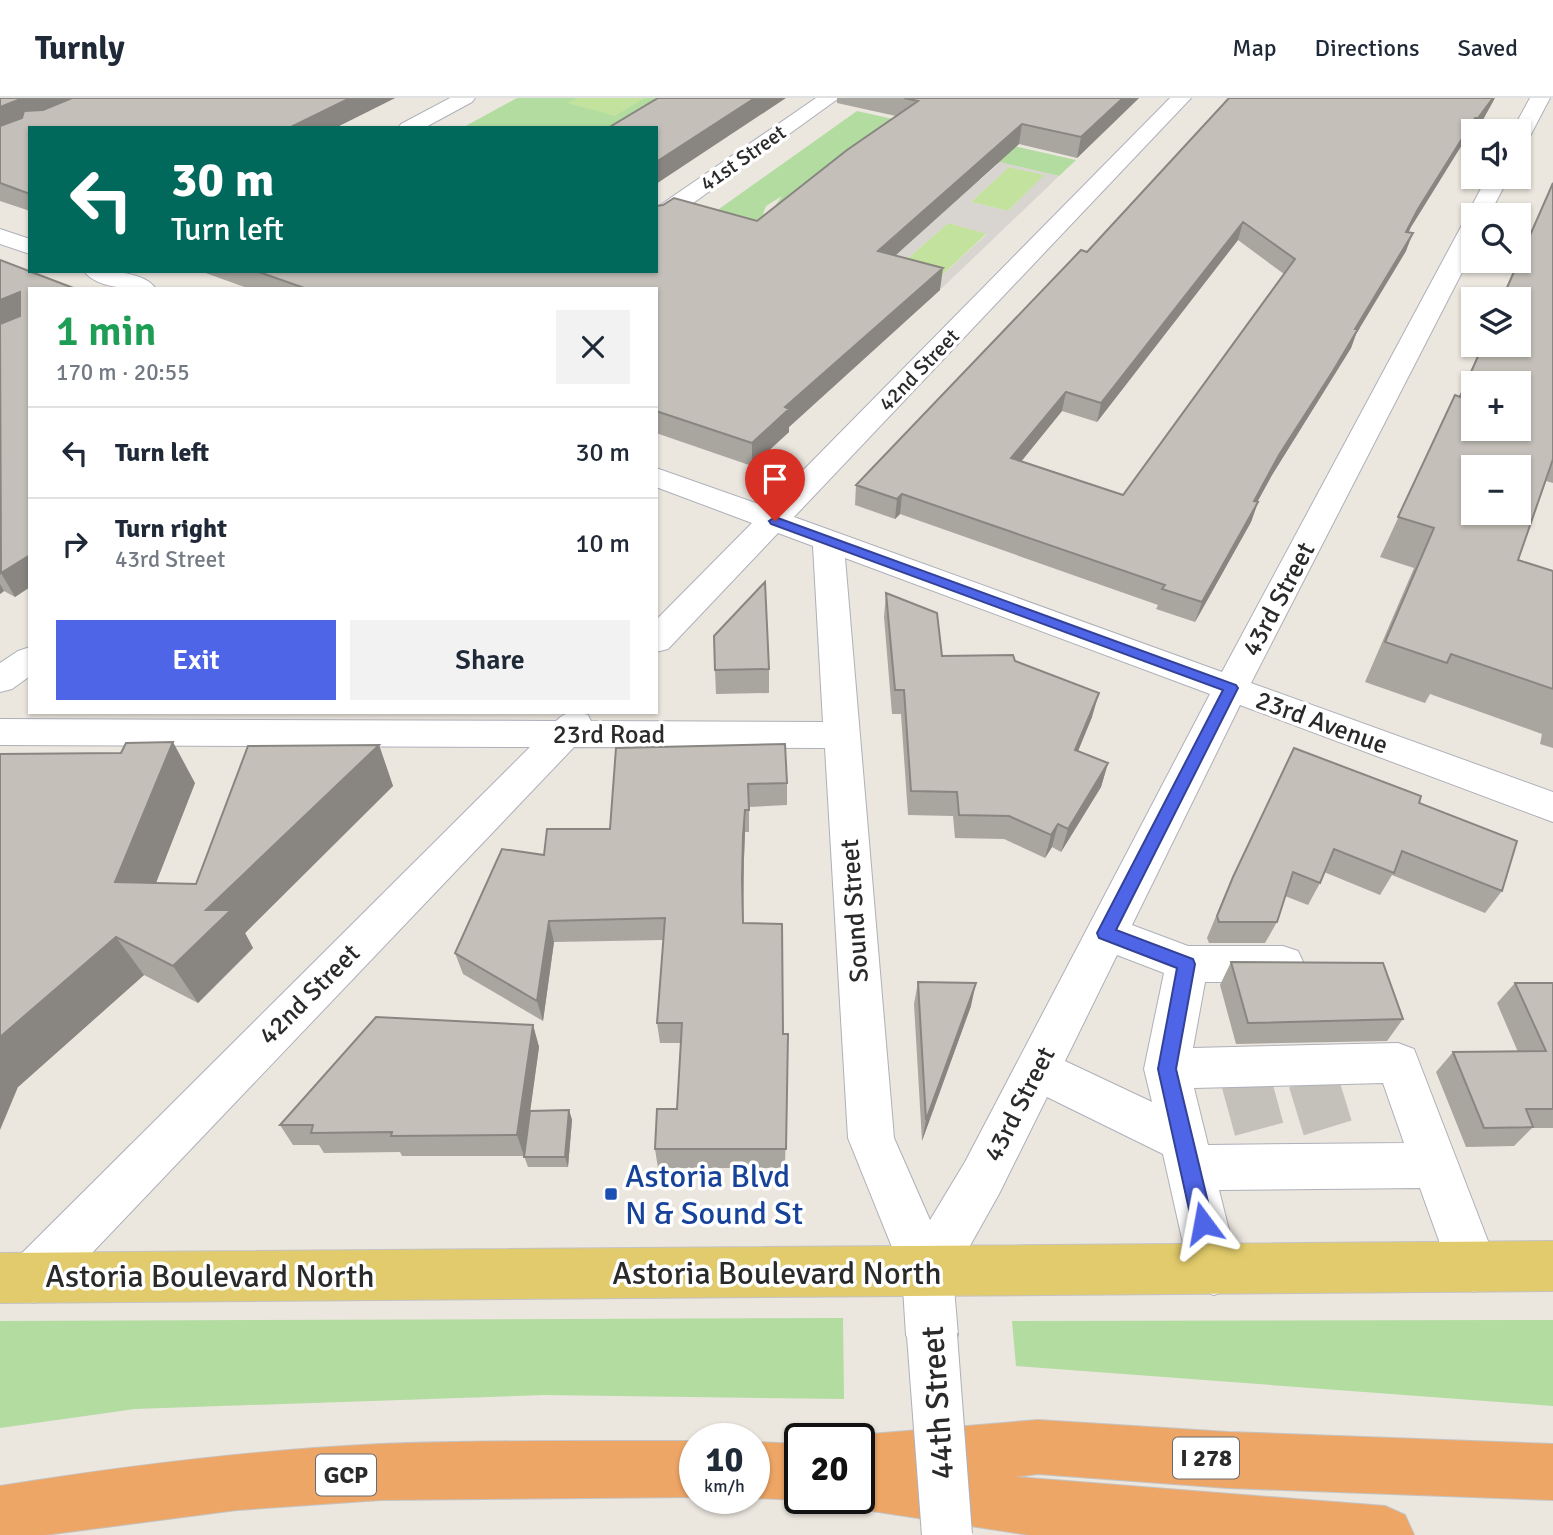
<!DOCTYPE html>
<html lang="en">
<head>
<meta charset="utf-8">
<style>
  :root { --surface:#fff; --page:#f2f2f3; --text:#1f2937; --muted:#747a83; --line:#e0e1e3; --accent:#4f65e7 }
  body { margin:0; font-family:Signika,sans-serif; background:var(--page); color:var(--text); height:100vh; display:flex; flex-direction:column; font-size:26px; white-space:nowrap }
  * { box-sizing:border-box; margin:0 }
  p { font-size:23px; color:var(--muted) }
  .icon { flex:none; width:38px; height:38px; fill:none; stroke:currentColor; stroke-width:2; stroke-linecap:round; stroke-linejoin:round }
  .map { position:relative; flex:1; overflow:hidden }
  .panel { position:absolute; left:28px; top:189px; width:630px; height:427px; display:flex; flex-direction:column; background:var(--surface); border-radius:0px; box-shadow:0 2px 5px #0004 }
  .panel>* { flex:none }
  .banner { position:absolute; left:28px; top:28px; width:630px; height:147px; border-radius:0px; box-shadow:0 2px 5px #0004; background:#00695c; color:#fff; overflow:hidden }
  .tools { position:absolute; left:1461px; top:21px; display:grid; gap:14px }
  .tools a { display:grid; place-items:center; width:70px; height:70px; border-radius:0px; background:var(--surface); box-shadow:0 2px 5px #0004; font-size:35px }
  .speed { position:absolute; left:679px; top:1325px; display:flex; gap:14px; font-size:35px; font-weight:700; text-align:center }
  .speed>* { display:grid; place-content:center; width:91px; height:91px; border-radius:50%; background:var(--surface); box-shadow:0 2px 5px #0004; line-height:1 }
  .speed small { font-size:18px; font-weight:400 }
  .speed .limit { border:4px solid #111; border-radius:10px; background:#fff; color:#111 }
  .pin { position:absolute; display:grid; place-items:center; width:60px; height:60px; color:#fff; margin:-72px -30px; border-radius:50% 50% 50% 0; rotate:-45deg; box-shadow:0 0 7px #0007 }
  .pin .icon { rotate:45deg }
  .me { position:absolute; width:77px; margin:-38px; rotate:347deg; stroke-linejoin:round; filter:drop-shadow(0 0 5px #0008) }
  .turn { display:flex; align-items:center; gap:24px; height:147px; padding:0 28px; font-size:32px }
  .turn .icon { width:91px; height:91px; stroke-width:2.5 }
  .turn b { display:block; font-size:49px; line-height:60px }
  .round { display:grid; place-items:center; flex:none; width:74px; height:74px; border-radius:0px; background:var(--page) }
  .overview { display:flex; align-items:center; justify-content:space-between; height:119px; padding:0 28px }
  h1 { font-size:42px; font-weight:600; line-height:52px; color:#1e9e55 }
  .action { display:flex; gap:14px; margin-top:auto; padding:14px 28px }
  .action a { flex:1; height:80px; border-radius:0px; background:var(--accent); color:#fff; font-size:28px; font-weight:600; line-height:80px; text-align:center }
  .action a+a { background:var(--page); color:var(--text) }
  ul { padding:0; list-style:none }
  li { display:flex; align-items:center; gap:21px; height:91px; padding:0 28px; border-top:2px solid var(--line) }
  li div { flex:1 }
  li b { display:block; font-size:26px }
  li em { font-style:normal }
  header { display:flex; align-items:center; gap:42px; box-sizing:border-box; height:98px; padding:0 35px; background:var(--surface); border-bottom:2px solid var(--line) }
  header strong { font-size:33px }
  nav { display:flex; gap:38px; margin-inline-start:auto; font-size:24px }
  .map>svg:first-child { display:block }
  .green { fill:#b2dca0 }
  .pitch { fill:#c2e29d }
  .plaza { fill:#d8d5d0; fill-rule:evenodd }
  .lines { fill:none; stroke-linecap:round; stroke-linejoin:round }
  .minor-tunnel { stroke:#c4c0ba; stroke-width:50; stroke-dasharray:50 25; stroke-linecap:butt }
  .minor-casing { stroke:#aeb0ba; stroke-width:2 }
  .major-casing { stroke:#c3c3c3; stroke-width:2 }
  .highway-casing { stroke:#c3c3c3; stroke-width:2 }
  .minor { fill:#fff; fill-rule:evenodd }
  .major { fill:#e2cb6c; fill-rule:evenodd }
  .highway { fill:#eea666; fill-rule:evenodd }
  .minor-bridge-casing { stroke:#aeb0ba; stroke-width:52; stroke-linecap:butt }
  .minor-bridge { stroke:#fff; stroke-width:50 }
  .wall { fill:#a9a59f; fill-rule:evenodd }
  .shaded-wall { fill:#898682 }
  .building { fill:#c4c0b9; stroke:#898682; stroke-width:2; fill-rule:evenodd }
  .route { fill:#4f65e7; stroke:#334296; stroke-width:2 }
  .transit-dot { fill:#1a4fb4; stroke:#fff; stroke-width:2.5 }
  .labels { text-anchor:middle; stroke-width:7; stroke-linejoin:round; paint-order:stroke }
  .far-street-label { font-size:21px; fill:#2a2a2a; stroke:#fff }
  .shield { fill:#fff; stroke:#6a6a6a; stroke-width:2 }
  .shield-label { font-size:24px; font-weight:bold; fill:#2a2a2a }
  .street-label { font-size:26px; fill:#2a2a2a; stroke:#fff }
  .near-transit-label { font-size:32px; fill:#164399; stroke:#fff; text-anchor:start }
  .near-street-label { font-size:32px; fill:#2a2a2a; stroke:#fff }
</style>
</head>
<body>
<header>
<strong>Turnly</strong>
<nav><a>Map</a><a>Directions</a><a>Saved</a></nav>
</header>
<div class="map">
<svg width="1553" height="1437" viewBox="0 0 1553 1437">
  <rect width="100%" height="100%" fill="#ebe6de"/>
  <path class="green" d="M517 0H688L639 30H462Z
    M857 13 1076 62 1059 78 892 39 771 114 782 98 766 108 763 116 779 126 712 116Z
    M843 1220 844 1301 544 1297 135 1311 0 1330V1223Z
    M1553 1222V1308L1016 1268 1012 1223Z"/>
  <path class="pitch" d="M577 0H645L615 18 567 5Z
    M1009 69 1045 77 1008 113 971 104Z
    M948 125 987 135 939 180 898 169Z"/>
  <path class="plaza" d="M892 39 1059 78 942 190 871 172 896 149 903 151 923 133 956 77 980 82 997 67ZM1009 69 1044 77 1008 113 971 104ZM948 125 987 136 939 180 899 168Z"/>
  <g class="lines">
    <path class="minor-tunnel" d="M1313 982 1336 1057
      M1246 983 1267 1060"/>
    <g class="minor-casing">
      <path id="minor" d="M450 0H475L472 4 424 30H398L401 26Z
        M816 0H839L664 126 656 128V110Z
        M1170 0H1191L794 419 1222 574 1462 127 1469 121 1467 117 1487 79H1509L1489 117H1474V151L1251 585 1553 694V724L1240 607 1132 827 1188 848H1283L1298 853 1304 866 1298 879 1283 884H1205L1193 950 1398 945 1414 951 1498 1169 1491 1187 1473 1194 1455 1187 1420 1090 1219 1092 1239 1172 1232 1190 1214 1197 1196 1190 1189 1172 1163 1056 1047 999 999 1096 953 1178 958 1237 950 1255 932 1263 914 1255 906 1237 902 1174 848 1040 825 650 574 649 51 1198 33 1205 15 1198 8 1180 15 1162 530 649 0 647V621L556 623C566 613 575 613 588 617L591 623 823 624 813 448 778 435 668 551 656 554V522L752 425 656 389V370L767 409ZM845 460 1210 596 965 1064 930 1122 894 1040ZM1117 857 1164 875 1144 971 1152 1004 1065 963ZM1383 985 1404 1045 1208 1047 1194 990Z
        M1530 0H1550L1529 40 1526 44 1519 46V33H1512Z
        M0 131 30 141V156L0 146Z
        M84 173C104 173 144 172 156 191 136 191 97 192 84 173Z
        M30 549V578L12 591 0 594V565L18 553Z"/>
    </g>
    <g class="major-casing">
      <path id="major" d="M1553 1143V1193L0 1205V1155Z"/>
    </g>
    <g class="highway-casing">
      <path id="highway" d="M1038 1322 1228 1334 1553 1346V1402L1228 1390 1038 1376 1015 1379 1385 1408 1405 1417 1414 1437H1029L859 1411 838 1400H859V1340H851L859 1337Z
        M695 1343V1399L381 1402 237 1412 45 1437H0V1388C126 1368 253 1352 381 1346 485 1342 590 1343 695 1343Z
        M754 1344 800 1346V1400H804L800 1402 754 1400Z"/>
    </g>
    <use href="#minor" class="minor"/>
    <use href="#major" class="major"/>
    <use href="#highway" class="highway"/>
    <g class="minor-bridge-casing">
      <path id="minor-bridge" d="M932 1237 947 1437"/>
    </g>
    <use href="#minor-bridge" class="minor-bridge"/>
  </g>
  <path class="wall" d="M0 0H395L335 30H30V113L0 103Z
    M837 0H1139L1077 60 1019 46 896 157 940 192 789 329V334L752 368 656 335V191H250L200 173H656L757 123 896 18 837 5Z
    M1229 0 1484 20 1471 37H1468L1411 129 1409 134 1406 153 1356 236 1351 250 1325 292 1272 377 1257 404H1258L1251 424 1195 524 1156 511 1158 507 900 416 895 421 855 407 856 387 1087 154ZM1238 142 1284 176 1123 397 1021 363 1062 313 1097 324Z
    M1553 85V385L1546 383 1518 462 1553 473V650L1540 646 1542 636 1430 596 1425 605 1365 584 1414 470 1380 459 1455 297 1459 299 1482 247H1519V201H1501Z
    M0 162 30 191V489L15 499 4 493 0 496Z
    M886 495 942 558 1015 563 1092 619 1078 653 1108 665 1101 689 1061 754 1052 749 1045 760 1004 741 955 740 953 718 908 717 901 616H892L884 519Z
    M769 571V595L716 596 715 572Z
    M379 647 393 688 245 835 253 850 198 905 144 877 18 989 0 656 195 685 156 785 196 786Z
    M616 650 787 685V707L749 709V734H745L744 760 743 803V825L783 936H788L785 1070H658L655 1051 677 1011 681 945H660L657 925 663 842 554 844 543 923 463 876 455 855 544 757 610 731Z
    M1294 650 1502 793 1485 815 1392 777 1380 797 1324 774 1320 785 1308 807 1285 798 1277 824 1265 845H1209L1207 840 1223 801Z
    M1231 864 1263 865 1403 921 1387 943 1236 946 1220 887Z
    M918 884 971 908 922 1043 914 906Z
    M1515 885H1553V1030H1532L1514 1048 1466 1049 1436 974 1453 954H1518L1497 905Z
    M533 927 539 949 530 1013 569 1012 572 1022 568 1069H528L524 1058H402L400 1054 324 1055 319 1047H293L280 1027Z"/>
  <path class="shaded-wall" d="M23 0H79L0 33V9Z
    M350 0H395L335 30H289Z
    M755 0H786L656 86V64Z
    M1123 0H1139L1077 60 1081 39Z
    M1493 0H1495L1484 20 1471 37 1478 20Z
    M1475 20 1468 37 1411 129 1399 152 1406 134 1418 111Z
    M1022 26 1019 46 877 174 878 153Z
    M1243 124 1238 142 1097 324 1101 305Z
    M1413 135 1406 153 1356 236 1351 250 1272 377 1247 423 1254 403 1279 357Z
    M943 170 940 192 789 329V334L752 368V345L785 309Z
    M20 194 30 215 0 230V202Z
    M1066 294 1062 313 1008 380 1011 360Z
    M902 396 900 416 895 421 897 401Z
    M1258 404 1251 424 1195 524 1202 504Z
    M30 457V489L15 499 1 475Z
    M0 486 4 493 0 496Z
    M1099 595 1092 619 1069 675 1075 652Z
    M173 644 195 685 141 823 115 784Z
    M379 647 393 688 245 835 253 850 198 905 173 868 206 812Z
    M1108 665 1101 689 1061 754 1068 731Z
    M745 712V734L744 760V847L743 738Z
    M1058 726 1052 749 1045 760 1051 737Z
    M549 823 554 844 543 923 537 903Z
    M116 839 144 877 18 989 0 1032V939Z
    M976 885 971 908 922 1043 926 1022Z
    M533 927 539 949 524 1058 517 1037Z
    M569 1012 572 1022 568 1069 565 1059Z"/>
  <path class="building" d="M0 0H23L0 9Z
    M72 0H350L289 30H30V96L0 85V28L22 20 24 13 43 12Z
    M658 0H755L656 64V30H608Z
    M904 0H1123L1081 39 1022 26 878 153 943 170 785 309 789 311 752 345 656 313V191H307L256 173H656V108L663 107 674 100 757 123 847 52 918 3Z
    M1229 0H1493L1478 20H1475L1418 111 1406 134 1413 135 1355 231H1358L1333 273 1279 357 1254 403 1258 404 1202 504 1162 491 1165 487 902 396 897 401 856 387 1081 152 1087 154ZM1243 124 1295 161 1123 397 1011 360 1066 294 1101 305Z
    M1553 85V361L1518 462 1553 473V591L1451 556 1447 565 1385 544 1434 430 1398 419 1455 297 1460 299 1483 247H1519V201H1502ZM1474 285H1519V331H1474ZM1474 369H1519V415H1474Z
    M0 162 76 191H30V457L1 475 0 226 20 218V194L0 202Z
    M765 484 769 571 715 572 714 538Z
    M886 495 937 515 942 558 1013 557 1015 563 1099 595 1075 652 1108 665 1068 731 1058 726 1051 737 1009 718 959 717 957 694 911 693 904 592H895Z
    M173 644 115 784 196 786 248 648 379 647 206 812H231L173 868 116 839 0 939V656L121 655 126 645Z
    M785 646 787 685 748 686 749 712H745L743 738 742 781 743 825 782 826 783 936H788L786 1051H655L657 1011H677L682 925H657L665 820 549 823 537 903 455 855 502 751 544 757 547 731H610L616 650Z
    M1294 650 1421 698 1419 705 1517 743 1502 793 1402 753 1394 775 1334 751 1320 785 1293 774 1277 824H1219L1217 818 1233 779Z
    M1231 864 1383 865 1403 921 1248 925Z
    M918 884 976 885 926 1022Z
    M1515 885H1553V1011H1526L1533 1029 1484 1030 1453 954 1546 953Z
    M376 919 533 927 517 1037 391 1038 392 1034 311 1035 313 1027H280Z
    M569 1012 565 1059H524L530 1013Z"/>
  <path class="route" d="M775 419 1236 587 1238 590 1116 832 1193 861 1195 866 1176 971 1213 1125 1210 1132 1203 1135 1195 1132 1192 1125 1158 971 1177 870 1099 840 1097 835 1223 592 771 426 769 423Z"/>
  <rect class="transit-dot" x="604" y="1089" width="14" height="14" rx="3.5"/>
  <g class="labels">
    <g class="far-street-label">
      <text transform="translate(743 60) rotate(-35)" y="7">41st Street</text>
      <text transform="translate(919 272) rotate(-46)" y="7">42nd Street</text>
    </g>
    <g class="shield">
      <rect x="1173" y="1339.5" width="66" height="41" rx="5"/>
      <rect x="316" y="1356.5" width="60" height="41" rx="5"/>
    </g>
    <g class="shield-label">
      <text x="1206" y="1368">I 278</text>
      <text x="346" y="1385">GCP</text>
    </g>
    <g class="street-label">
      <text transform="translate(1278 501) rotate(-62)" y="9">43rd Street</text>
      <text transform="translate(1322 624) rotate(20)" y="9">23rd Avenue</text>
      <text x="609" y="645">23rd Road</text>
      <text transform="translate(854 813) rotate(-94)" y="9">Sound Street</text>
      <text transform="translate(309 896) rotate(-45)" y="9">42nd Street</text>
      <text transform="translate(1019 1006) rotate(-63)" y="9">43rd Street</text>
    </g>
    <g class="near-transit-label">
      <text x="625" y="1089">Astoria Blvd<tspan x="625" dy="37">N &amp; Sound St</tspan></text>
    </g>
    <g class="near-street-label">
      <text x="777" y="1186">Astoria Boulevard North</text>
      <text x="210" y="1189">Astoria Boulevard North</text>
      <text transform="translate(937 1305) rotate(-94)" y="11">44th Street</text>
    </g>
  </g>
</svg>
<div class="tools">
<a><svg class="icon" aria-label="sound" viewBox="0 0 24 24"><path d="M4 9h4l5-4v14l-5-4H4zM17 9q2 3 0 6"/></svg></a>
<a><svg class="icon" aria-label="search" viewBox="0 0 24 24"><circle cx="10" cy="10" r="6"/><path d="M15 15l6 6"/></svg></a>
<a><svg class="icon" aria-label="layers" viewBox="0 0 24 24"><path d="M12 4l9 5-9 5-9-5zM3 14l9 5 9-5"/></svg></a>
<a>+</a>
<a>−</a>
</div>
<div class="speed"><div>10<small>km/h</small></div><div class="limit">20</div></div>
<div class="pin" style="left:775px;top:423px;background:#d93025"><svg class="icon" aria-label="arrive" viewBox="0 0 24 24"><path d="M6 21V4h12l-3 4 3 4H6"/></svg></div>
<svg class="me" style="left:1203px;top:1125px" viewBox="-20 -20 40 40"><path d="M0-17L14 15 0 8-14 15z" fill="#4f65e7" stroke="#fff" stroke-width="4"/></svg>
<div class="banner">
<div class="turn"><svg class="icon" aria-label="left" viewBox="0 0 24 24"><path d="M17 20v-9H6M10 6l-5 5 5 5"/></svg><div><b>30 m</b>Turn left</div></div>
</div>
<section class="panel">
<div class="overview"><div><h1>1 min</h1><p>170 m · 20:55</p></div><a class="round"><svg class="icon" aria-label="close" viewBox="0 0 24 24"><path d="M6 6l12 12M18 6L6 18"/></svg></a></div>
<ul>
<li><svg class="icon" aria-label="left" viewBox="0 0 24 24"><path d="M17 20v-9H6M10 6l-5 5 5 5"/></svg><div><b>Turn left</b></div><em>30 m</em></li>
<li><svg class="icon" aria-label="right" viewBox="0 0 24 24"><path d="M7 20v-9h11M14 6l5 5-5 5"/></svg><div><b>Turn right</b><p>43rd Street</p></div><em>10 m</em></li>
</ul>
<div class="action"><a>Exit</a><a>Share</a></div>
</section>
</div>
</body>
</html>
